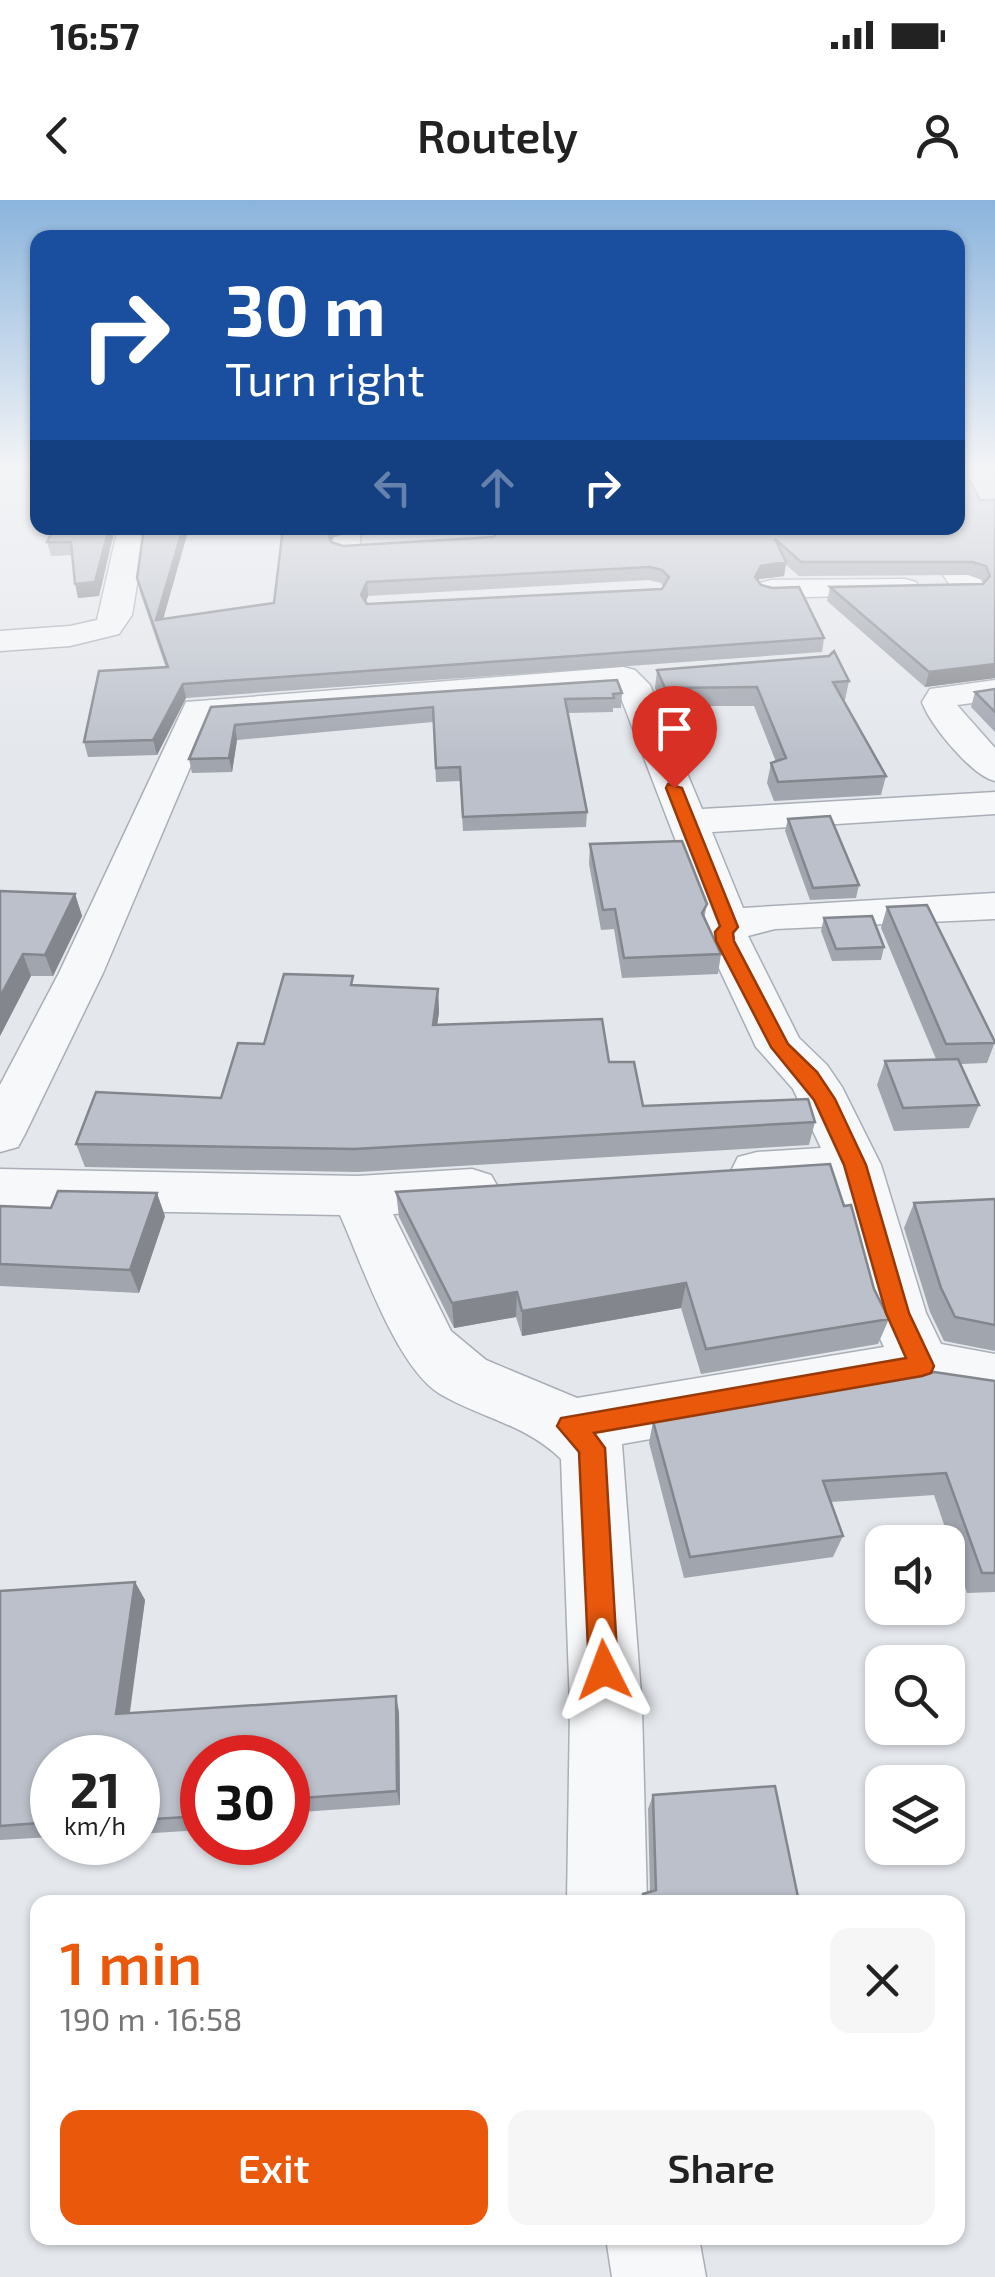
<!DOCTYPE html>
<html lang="en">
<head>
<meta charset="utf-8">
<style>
  :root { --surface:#fff; --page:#f6f6f6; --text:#222; --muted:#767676; --accent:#ea580c }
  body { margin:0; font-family:"Exo 2",sans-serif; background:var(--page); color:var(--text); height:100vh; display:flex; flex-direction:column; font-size:38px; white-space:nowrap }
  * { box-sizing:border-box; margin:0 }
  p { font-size:32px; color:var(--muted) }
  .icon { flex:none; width:55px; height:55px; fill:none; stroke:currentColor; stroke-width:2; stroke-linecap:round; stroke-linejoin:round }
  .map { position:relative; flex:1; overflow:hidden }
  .side { position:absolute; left:30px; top:1695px; width:935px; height:350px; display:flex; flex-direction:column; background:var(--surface); border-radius:20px; box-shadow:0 2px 8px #0004 }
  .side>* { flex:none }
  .hud { position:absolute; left:30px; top:30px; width:935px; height:305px; border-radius:20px; box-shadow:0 2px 8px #0004; background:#1a4fa0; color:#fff; overflow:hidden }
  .fabs { position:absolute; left:865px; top:1325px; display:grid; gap:20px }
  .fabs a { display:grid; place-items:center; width:100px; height:100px; border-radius:20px; background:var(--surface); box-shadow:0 2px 8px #0004; font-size:50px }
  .speed { position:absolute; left:30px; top:1535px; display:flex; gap:20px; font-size:50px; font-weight:700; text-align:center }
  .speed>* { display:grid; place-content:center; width:130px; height:130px; border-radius:50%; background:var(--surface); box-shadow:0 2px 8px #0004; line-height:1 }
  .speed small { font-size:25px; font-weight:400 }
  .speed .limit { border:15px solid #d22; background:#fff; color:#111 }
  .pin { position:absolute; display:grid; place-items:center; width:85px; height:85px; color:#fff; margin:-102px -42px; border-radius:50% 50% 50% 0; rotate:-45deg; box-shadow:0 0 10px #0007 }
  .pin .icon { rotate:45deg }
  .me { position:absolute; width:110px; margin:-55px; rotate:357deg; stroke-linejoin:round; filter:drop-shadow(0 0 8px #0008) }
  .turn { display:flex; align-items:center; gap:35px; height:210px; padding:0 30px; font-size:45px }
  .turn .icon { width:130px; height:130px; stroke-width:2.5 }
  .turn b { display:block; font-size:70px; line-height:85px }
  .lanes { display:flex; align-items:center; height:95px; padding:0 30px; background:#0003; justify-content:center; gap:50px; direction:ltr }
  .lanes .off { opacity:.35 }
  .round { display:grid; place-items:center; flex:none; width:105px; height:105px; border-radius:20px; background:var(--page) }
  .head { display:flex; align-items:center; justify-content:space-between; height:170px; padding:0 30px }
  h1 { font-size:60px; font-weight:600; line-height:75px; color:var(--accent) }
  .cta { display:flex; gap:20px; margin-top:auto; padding:20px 30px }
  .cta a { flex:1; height:115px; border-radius:20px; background:var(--accent); color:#fff; font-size:40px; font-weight:600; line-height:115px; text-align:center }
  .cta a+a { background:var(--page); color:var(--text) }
  .status { display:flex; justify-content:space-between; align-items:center; height:70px; padding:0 50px; background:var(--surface); direction:ltr }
  .status svg { height:28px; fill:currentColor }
  header { display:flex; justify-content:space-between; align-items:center; height:130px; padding:0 30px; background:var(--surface); font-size:45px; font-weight:600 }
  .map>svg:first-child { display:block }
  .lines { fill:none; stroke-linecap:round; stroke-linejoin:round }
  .street-casing { stroke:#a9aeb7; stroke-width:3 }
  .street { fill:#f7f8fa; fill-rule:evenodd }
  .wall { fill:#a1a5ae; fill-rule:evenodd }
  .shaded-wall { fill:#83868d }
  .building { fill:#bbc0ca; stroke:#83868d; stroke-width:2.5; fill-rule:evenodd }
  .route { fill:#ea580c; stroke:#983908; stroke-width:2.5 }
</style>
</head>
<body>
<div class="status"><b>16:57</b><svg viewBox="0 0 49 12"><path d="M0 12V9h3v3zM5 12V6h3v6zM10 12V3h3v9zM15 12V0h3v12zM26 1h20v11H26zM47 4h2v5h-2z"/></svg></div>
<header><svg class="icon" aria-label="back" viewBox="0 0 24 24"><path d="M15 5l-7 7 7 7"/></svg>Routely<svg class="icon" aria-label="person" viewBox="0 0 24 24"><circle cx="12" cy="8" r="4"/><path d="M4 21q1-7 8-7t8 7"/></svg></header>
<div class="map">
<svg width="995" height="2077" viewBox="0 0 995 2077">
  <rect width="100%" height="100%" fill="#e4e7ec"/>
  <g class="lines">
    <g class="street-casing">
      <path id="street" d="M118 328H146L132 415 119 434 70 446 0 451V431L70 426 97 420Z
        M333 328H361L358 369 353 375H333L328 369Z
        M914 328H942L995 399V426C964 419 932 355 914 328Z
        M905 379 916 382 920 388 916 394 771 398 760 395 756 389 760 383 771 380Z
        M623 467 635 470 650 485 702 609 995 592V614L712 632 743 708 995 693V719L775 729 748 736 799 838 827 865 842 887 881 965 926 1113 941 1144 995 1154V1204L922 1191 622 1244 642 1507 647 1702H567L570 1507 561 1259C525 1224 481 1218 440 1194 396 1167 362 1064 340 1015L0 1009V969L358 976 472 969 491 975 499 989 491 1003 472 1009 393 1014 451 1131 486 1160 577 1198 884 1147 868 1113 834 985 757 990 738 985 731 971 738 957 757 952 821 948 793 889 756 847 702 732 708 725 618 490 211 518 103 773 25 934 18 947 0 952V885L59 773 186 502Z
        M995 480V500L957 505 995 548V581C972 576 930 525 922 502L930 489Z
        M606 2038H699L706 2077H612Z"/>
    </g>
    <use href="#street" class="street"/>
  </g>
  <path class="wall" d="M980 300H995V478L925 487 827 401 830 387 983 384 982 380 968 375 799 376 786 365 784 376 759 379 758 381 824 438 822 452 186 498 157 555 88 557 84 542 166 468 140 392 137 378 163 419 274 403 283 328H558L566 332 958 328ZM484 329 495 331 496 333 494 337 343 346 331 342 334 337 345 334ZM649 380 661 383 663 386 662 389 367 404 366 402 368 396Z
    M54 328H115L99 396 78 398 72 355 51 356 47 342Z
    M657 470 849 481 845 500H843L886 576 881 595 774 601 767 583 771 563 776 562 754 506H663L655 488Z
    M995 489V532L971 507 975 492Z
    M622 493 621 508H613V512L568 513 587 612 586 627 463 631 460 581 436 582 433 522 237 540 232 572 192 573 189 559 211 507Z
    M788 619 859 685 856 698 810 700 785 631Z
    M590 644 707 704 704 719 721 754 718 774 622 778 614 729 601 730 589 664Z
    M0 691 75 694 82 716 53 776H31L0 836Z
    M887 707 995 842 987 863 961 864 979 905 969 928 894 931 877 885 885 861 936 859 881 728Z
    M824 718 884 747 881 760 832 761 821 731Z
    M354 785 438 789 439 812 437 825 609 862 643 906 815 922 809 945 358 972 85 967 76 944 221 898 264 844Z
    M396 992 844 1006 874 1089 889 1119 878 1144 701 1174 681 1108 522 1136 516 1117 454 1128 399 1017Z
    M995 999V1151L944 1141 930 1112 904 1028 914 1003Z
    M0 1006 51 1008 165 1016 139 1093 0 1086Z
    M995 1181V1392L967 1393 934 1295 831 1302 843 1336 833 1357 684 1378 649 1243 653 1221Z
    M135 1382 145 1400 130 1513 399 1512 400 1605 288 1613V1558H202V1630L138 1634V1558H52V1637L0 1640V1391Z
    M653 1595 799 1702H640L643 1694 650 1692 648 1609Z"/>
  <path class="shaded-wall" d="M109 328H115L99 396 78 398 75 384Z
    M183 328H189L159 434 156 420Z
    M330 328H344L345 334 334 337 328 345 327 332Z
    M786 362 784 376 759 379 753 391 755 377 761 366Z
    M367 382 368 396 362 409 361 395Z
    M995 464V478L925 487 929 472Z
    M183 484 186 498 157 555 153 540Z
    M235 525 237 540 232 572 229 558Z
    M75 694 82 716 53 776 45 755Z
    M23 754 31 776 0 836V797Z
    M438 789 439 812 434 848 433 825Z
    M157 993 165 1016 139 1093 130 1070Z
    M686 1083 681 1108 522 1136V1111Z
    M517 1092 516 1117 454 1128 452 1103Z
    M135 1382 145 1400 127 1530 116 1514Z
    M396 1496 399 1512 400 1605 397 1591Z"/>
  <path class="building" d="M958 280 970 281 980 300H995V464L929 472 830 387 983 384 990 376 986 366 972 362H801L775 339 786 362 761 366 755 377 761 385 772 388 799 387 824 438 183 484 153 540 84 542 99 471 168 467 137 378 144 328H183L156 420 274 403 283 328H330L327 332 331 342 343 346 494 337 500 328H558L566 332 958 328ZM650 367 662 370 669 377 662 389 367 404 361 395 367 382Z
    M54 328H109L95 382 75 384 71 342H47Z
    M834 451 849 481 833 482 886 576 778 582 771 563 786 558 757 487 665 488 657 470 829 456Z
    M617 480 622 493 613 494 614 498 565 499 587 612 463 617 460 567 436 568 433 507 235 525 229 558 189 559 211 507Z
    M995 489V512L975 492Z
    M830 616 859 685 813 688 788 619Z
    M682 641 707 704 702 713 721 754 624 758 615 709 603 710 590 644Z
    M0 691 75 694 45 755 23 754 0 797Z
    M927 705 995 842V843L946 844 887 707Z
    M872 716 884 747 836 749 824 718Z
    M284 774 353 776 351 785 438 789 433 825 602 819 609 862H634L643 906 808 899 815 922 355 949 76 944 96 892 221 898 238 843 264 844Z
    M958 859 979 905 903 908 885 861Z
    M830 964 844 1006 851 1005 874 1089 889 1119 706 1149 686 1083 522 1111 517 1092 452 1103 396 992Z
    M58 991 157 993 130 1070 0 1064V1006L51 1008Z
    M995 999V1125L955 1117 941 1088 914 1003Z
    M934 1172 995 1181V1373H982L946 1273 823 1281 843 1336 690 1357 653 1221Z
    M135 1382 116 1514 396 1496 397 1591 288 1599V1558H202V1616L138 1620V1558H52V1622L0 1626V1391Z
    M775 1586 799 1702H644L643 1694 656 1690 653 1595Z"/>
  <linearGradient id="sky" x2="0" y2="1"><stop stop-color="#8bb4dd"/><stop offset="0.48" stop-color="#f3f4f6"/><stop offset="1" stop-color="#f3f4f6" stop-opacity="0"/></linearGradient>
  <rect width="995" height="557" fill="url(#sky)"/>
  <path class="route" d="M668 584 682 588 738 727 733 733 734 741 788 844 817 872 835 899 866 965 909 1113 934 1166 931 1173 922 1176 594 1233 605 1248 618 1470 614 1481 604 1485 593 1481 589 1470 579 1252 557 1226 561 1218 906 1158 886 1113 844 965 814 900 771 847 716 741 715 732 720 726 666 588Z"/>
</svg>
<div class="fabs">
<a><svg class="icon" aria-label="sound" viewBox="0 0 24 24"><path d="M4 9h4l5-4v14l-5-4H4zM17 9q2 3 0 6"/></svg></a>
<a><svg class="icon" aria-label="search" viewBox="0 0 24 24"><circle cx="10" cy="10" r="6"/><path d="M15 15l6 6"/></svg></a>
<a><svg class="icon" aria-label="layers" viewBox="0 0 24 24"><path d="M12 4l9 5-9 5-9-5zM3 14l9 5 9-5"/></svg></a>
</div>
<div class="speed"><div>21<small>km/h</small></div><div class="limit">30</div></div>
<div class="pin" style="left:674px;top:588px;background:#d93025"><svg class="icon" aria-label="arrive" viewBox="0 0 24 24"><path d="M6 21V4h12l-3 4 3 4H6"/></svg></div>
<svg class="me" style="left:604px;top:1470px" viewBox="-20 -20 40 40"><path d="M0-17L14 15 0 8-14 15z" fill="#ea580c" stroke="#fff" stroke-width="4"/></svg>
<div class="hud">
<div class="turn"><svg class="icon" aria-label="right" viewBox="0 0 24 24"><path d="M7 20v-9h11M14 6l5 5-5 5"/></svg><div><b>30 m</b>Turn right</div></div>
<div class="lanes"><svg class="icon off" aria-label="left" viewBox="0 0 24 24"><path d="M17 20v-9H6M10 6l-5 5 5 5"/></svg><svg class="icon off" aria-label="ahead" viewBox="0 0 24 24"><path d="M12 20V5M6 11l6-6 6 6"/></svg><svg class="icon" aria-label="right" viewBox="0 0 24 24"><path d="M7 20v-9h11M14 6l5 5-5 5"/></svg></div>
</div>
<section class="side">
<div class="head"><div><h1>1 min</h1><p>190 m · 16:58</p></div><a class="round"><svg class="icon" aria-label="close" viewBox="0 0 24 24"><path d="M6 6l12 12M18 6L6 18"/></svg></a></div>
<div class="cta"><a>Exit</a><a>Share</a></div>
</section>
</div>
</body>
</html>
